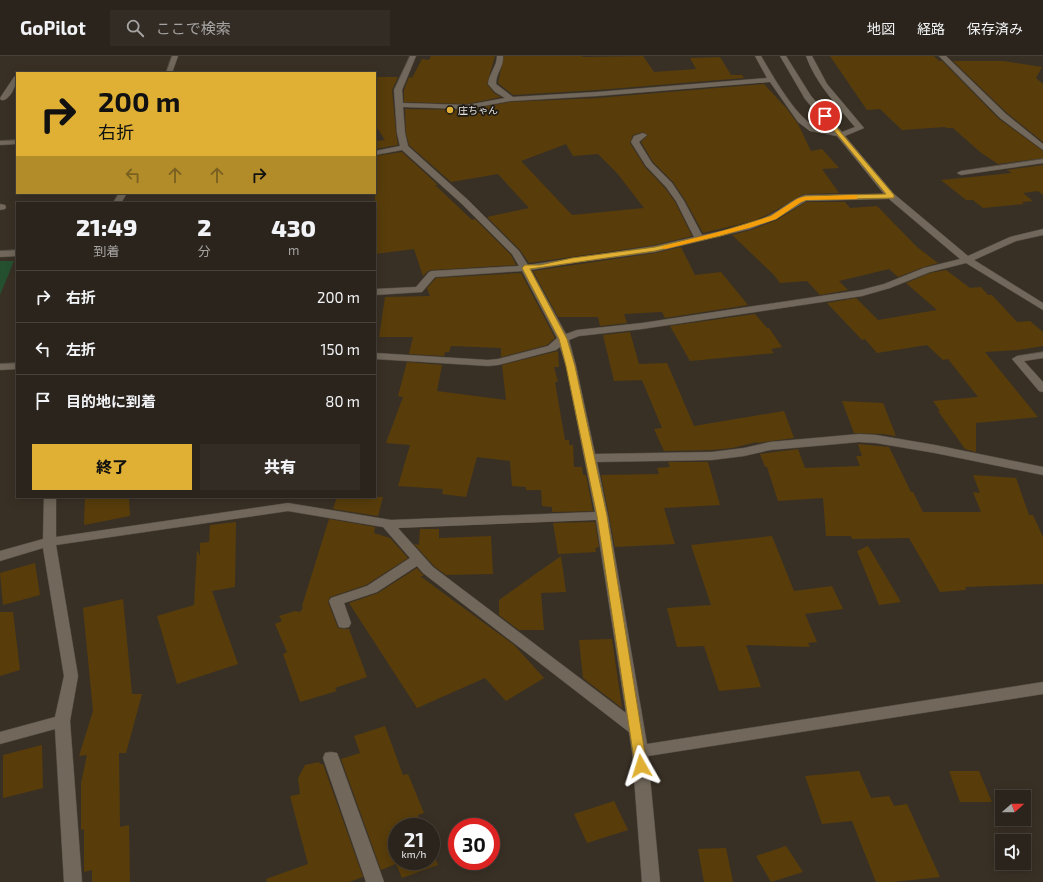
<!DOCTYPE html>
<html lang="ja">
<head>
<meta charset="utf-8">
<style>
  :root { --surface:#2b241c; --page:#332c25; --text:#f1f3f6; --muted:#a6a4a3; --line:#47413b; --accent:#dfb034 }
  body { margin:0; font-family:"Exo 2","Noto Sans JP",sans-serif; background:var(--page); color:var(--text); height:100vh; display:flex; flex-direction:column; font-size:15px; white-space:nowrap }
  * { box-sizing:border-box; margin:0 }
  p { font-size:13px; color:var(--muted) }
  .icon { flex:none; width:22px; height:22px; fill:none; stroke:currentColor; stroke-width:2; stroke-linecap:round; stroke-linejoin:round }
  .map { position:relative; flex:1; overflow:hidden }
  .drawer { position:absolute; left:16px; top:146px; width:360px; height:296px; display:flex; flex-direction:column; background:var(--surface); border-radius:0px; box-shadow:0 2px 10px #0003,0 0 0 1px var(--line) }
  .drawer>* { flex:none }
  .top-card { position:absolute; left:16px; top:16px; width:360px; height:122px; border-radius:0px; box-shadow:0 2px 10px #0003,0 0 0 1px var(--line); background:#dfb034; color:#111; overflow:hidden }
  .needle { width:26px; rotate:70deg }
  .buttons { position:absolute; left:995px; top:734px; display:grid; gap:8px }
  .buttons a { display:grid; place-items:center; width:36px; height:36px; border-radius:0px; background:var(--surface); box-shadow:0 2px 10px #0003,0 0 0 1px var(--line); font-size:20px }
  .speed { position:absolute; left:388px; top:762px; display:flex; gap:8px; font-size:20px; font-weight:700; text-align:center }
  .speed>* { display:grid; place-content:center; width:52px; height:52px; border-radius:50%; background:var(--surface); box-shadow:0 2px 10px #0003,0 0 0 1px var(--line); line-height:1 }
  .speed small { font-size:10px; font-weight:400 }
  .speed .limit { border:6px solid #d22; background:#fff; color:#111 }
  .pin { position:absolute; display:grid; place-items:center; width:34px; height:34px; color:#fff; margin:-17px; border:2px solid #fff; border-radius:50%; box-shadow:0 1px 4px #0007 }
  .me { position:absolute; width:44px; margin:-22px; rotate:354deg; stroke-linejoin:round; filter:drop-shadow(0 0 3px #0008) }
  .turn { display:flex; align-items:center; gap:14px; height:84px; padding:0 16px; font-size:18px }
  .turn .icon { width:52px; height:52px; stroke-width:2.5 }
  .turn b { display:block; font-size:28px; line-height:34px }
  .lanes { display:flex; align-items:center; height:38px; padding:0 16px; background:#0003; justify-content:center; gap:20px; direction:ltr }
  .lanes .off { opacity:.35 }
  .eta { display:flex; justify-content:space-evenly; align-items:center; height:68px; text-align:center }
  .eta b { font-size:24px; font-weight:800; line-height:28px }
  .button { display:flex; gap:8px; margin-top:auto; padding:8px 16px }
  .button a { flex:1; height:46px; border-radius:0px; background:var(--accent); color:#111; font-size:16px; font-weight:800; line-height:46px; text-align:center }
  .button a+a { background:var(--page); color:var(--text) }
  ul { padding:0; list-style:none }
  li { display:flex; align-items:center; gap:12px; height:52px; padding:0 16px; border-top:1px solid var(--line) }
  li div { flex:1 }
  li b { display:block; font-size:15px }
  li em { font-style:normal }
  header { display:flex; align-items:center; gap:24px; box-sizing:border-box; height:56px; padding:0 20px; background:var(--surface); border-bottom:1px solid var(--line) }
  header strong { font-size:19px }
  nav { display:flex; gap:22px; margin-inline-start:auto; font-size:14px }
  .search { width:280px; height:36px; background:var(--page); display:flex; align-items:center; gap:10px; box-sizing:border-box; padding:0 14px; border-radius:0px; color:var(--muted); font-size:15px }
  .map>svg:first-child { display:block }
  .green { fill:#245030 }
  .building { fill:#583d0b; fill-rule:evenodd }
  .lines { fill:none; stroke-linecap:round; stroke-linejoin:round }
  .minor-casing { stroke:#544d43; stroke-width:1 }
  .minor { fill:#71675a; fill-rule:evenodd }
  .route { fill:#dfb034; stroke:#917222 }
  .slow { fill:#f59e0b }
  .poi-dot { fill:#dfb034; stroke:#1d1913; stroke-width:1.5 }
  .labels { text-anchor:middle; stroke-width:3.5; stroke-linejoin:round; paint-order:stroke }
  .far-poi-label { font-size:10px; fill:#e8e3dc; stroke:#1d1913; text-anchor:start }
</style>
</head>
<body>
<header>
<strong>GoPilot</strong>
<div class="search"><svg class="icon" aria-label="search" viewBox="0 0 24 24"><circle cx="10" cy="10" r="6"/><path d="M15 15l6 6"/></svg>ここで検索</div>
<nav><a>地図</a><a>経路</a><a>保存済み</a></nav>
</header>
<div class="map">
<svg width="1043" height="826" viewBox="0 0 1043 826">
  <rect width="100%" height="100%" fill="#393025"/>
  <path class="green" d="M0 205H14L0 239Z"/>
  <path class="building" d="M431 0H495L487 28 494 37 501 41 467 48 404 46V34L409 21 412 22 422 3 429 4Z
    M504 0H582L583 1 643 0 654 16 696 13 690 2 720 1 731 19H742L744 22 597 34 513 39 498 27Z
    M830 0H934L939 5H942L999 63 1043 95V102L998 108 980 96 953 72H947L945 71 902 74 880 53 867 54Z
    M953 5H1003L1042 11 1036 22 1043 28V86L1007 57Z
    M375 21H398L392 34 396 77 398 89 375 93V85L385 84 375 69Z
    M764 28 787 53 798 68 811 95 822 93 839 112 822 113 839 137 804 138 769 158 753 165 703 177 685 144 673 126 653 106 641 86 648 79 643 76 633 79 630 87 645 111 665 132 675 146 692 180 655 189 529 207 520 194 487 161 529 152 498 118 451 126 409 89 406 77 405 53 467 54 510 46 597 42ZM566 88 573 100 598 98 617 117 644 152 572 159 521 105Z
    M402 96 438 129H435L472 164 475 163 511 199 516 209 432 214 428 215 423 220 414 193 375 198V100Z
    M1043 109V139L1038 135 1023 137 1033 145 1022 146 1024 148 983 152 973 144H966L941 124 1012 117 1007 114Z
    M806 146H845L850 152 877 150 917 191 938 207 924 211 898 221 889 213 839 225 848 234 820 239 807 225 780 227 774 219 732 179 751 174 777 164Z
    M681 191 695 219 721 216 748 249 665 262 662 256 624 258 627 267 600 270 598 261H558L533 215 655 197Z
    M946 214 970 232 981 231 988 239H992L1017 266 1030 265 1043 276V290L1018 294 985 296 1038 361 976 367V396L965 393 938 355H940L933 345 978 341 948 303 943 304 927 289 877 297 865 283 862 284 827 247 856 242 878 264 937 254 906 227 930 217Z
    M521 217 555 282 547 289 501 301V292L451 290 449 296H445L444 300 409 298 413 281H379L385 241 430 240 427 232 436 222Z
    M755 258 767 272H769L782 291 771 293 774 297 690 305 670 270Z
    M630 276 639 308 667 307 694 370 784 355 794 382 757 387V386L732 392 712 394 664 395 654 373 662 372 642 324 614 325 603 279Z
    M558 295 559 311H554L558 326H555L565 384H569V389H573L574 411H582L583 419H586L593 455 552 456V451L542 450 541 434H526V431L512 430 510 405 477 401 466 441 442 438 443 433 398 430 410 389 386 387 403 341 398 340 407 306 442 309 437 335 506 344 502 309Z
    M842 345 883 347 896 380 883 378 854 377Z
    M858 388 889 391 911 436H913L923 456H981L973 436 980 437 973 419 1016 422 1029 459H1033L1043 481V528L965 531 966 534 940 536 909 482 852 483 851 480H826L823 442 778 445 767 411H765L760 398 798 393 805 412 860 410 856 400H862Z
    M668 406H708L720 449 664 452 675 488 615 491 601 419 659 418 657 412 670 411Z
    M85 441H129L130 460 84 469Z
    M337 441H383L378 460 333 453Z
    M329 463 375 471 374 477 390 482 408 502 366 529 330 541 328 546 338 572 344 573H349L367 621 335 632 337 635 300 646 283 598 287 596 275 568 282 565 279 560 295 555 300 556 303 552 302 550Z
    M236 466 235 531 212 535 238 608 177 628 157 560 194 549 197 494 200 500V487L209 486 210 469Z
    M595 466 599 491 595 492 596 496 558 498 553 467Z
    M420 473H439V482L491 480 493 518 446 519 434 510 414 488 419 489Z
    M772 480 794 535 832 530 843 553 805 558 817 586 808 587 810 591 746 589 761 631 719 635 704 590 677 591 667 552 711 549 691 489Z
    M868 490 901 546 879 549 857 495Z
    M561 500 566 536 541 537 544 574H519L499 559V544Z
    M35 507 40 539 3 549 0 517Z
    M417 512 424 520H420L514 589 544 622 506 645 485 622 417 652 349 547 378 537Z
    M123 543 132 638H142L126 697H119L120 771 129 769 130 826H92V814L84 816V773L81 774V727L87 699 79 700 93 655 83 552Z
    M0 556H13L20 614 0 620Z
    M612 583 622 652 583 622 579 584Z
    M385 670 403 719 408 718 424 757 418 759 423 771H397V805H431V791L438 809 402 822 396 808 381 814 341 703 360 697 354 680Z
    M42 689 43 732 3 742V699Z
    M319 706 320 708H323L363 821 349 826H267L266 823 308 808 290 740 300 738 298 722 305 709Z
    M859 715 871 742 889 740 894 750 907 748 940 821 893 826H876L852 765 822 768 805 720Z
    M949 715H979L992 746H960Z
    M614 745 628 774 587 787 574 758Z
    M786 790 803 816 771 826 756 800Z
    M726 792 733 826H704L698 793Z"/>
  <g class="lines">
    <g class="minor-casing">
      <path id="minor" d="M172 0H178L172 17H166Z
        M410 0H416L402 34 403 47 467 49 505 42 495 36 488 28C489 18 497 10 497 0H503C504 10 496 17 496 28L513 41 597 36 767 22 755 0H761C773 20 794 58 814 70 819 73 827 74 832 75L805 43 780 0H786L811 40 842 76 855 71C837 49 816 28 806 0H812L827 28 864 72 845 80 894 138 968 200 1010 181 1043 173V179L1016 185 974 204 1043 247V254L966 207 930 216 890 232 862 240 642 273 579 280 569 284 576 310 595 398 712 396 744 392 770 386 859 378 876 379 935 389 1043 411V419L935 397 876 387 859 386 770 394 744 400 712 404 597 406 608 460 647 688 1043 626V638L648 700 660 826H642L632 695 629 676 423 517 417 510 377 536 344 547 351 567 349 571 344 572 339 571 329 545 331 542 367 530 410 502 383 471 288 455 56 489 78 620 70 665 82 826H64L55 673 0 688V676L55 661 64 620 43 492 0 505V495L43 483 44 441H56V481L288 447 391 464 595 456 566 310 560 291 556 294 498 309 488 310 375 303V297L488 304 498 303 548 290 557 282 522 215 435 221 422 236 375 239V233L416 231 429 216 432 215 519 210 512 198 462 148 402 94 375 99V95L400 90 397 77 394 34ZM770 26 798 66 810 75 837 80 884 138 805 139C792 143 782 153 770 159 749 170 725 174 702 179L684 145 672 127 652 107 639 86 647 79 643 77 634 80 631 86 646 110 666 131 676 145 694 181 655 190 528 209 519 195 468 144 408 90 405 77 403 51 467 53 510 45 597 40ZM889 143 960 203 924 212 884 228 861 234 642 267 577 274 566 278 531 214 573 207 655 196 750 173 776 163 806 145ZM596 464 626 657 433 511 398 472Z
        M939 0H946L1006 58 1043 88V94L1000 62Z
        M17 19C17 27 12 41 4 44H1L0 42 14 21Z
        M17 84V88L0 89V85Z
        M1043 103V107L961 119 957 117 961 115Z
        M119 137H127L121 147H113Z
        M0 148 5 149 6 151 5 153 0 154Z
        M17 194V200L0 201V195Z
        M1043 296V302L1024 305 1043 326V336L1039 335 1012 303 1017 300Z
        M17 307V313L0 314V308Z
        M331 696 337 697 339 702 384 826H366L323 702 325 697Z"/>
    </g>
    <use href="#minor" class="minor"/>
  </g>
  <path class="route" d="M825 58 894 139V142L806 144 801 146 776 163 720 180 655 195 530 213 567 283 575 310 607 460 647 710 645 714 641 715 637 714 635 710 597 460 566 310 559 283 522 212 525 209H540L572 202 655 191 716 177 771 160 797 143 805 140 886 138 823 61V59Z"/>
  <path class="slow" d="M854 139 857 140V143L806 144 801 146 776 163 749 172 665 193 661 191 745 169 771 160 797 143 803 141Z"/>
  <circle class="poi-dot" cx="450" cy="54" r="4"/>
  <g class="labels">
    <g class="far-poi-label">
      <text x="458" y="58">庄ちゃん</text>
    </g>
  </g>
</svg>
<div class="buttons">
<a><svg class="needle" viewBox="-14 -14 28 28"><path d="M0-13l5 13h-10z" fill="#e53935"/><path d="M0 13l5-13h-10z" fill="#a6a4a3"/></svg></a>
<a><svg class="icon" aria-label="sound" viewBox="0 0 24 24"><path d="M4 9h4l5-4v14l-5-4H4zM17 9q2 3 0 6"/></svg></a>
</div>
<div class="speed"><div>21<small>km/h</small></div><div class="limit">30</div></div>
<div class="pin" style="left:825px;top:60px;background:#d93025"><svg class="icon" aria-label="arrive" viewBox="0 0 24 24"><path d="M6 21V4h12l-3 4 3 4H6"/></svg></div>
<svg class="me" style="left:641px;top:710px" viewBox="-20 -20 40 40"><path d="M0-17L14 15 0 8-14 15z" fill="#dfb034" stroke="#fff" stroke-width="4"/></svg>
<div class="top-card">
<div class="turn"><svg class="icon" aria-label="right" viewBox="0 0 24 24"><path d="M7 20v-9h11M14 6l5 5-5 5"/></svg><div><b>200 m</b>右折</div></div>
<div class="lanes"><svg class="icon off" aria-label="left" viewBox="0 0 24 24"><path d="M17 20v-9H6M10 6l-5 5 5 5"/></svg><svg class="icon off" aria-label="ahead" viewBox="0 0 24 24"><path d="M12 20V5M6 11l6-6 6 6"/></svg><svg class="icon off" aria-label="ahead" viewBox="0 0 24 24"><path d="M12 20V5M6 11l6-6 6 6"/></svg><svg class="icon" aria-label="right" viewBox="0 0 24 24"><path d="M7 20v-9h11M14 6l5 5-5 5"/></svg></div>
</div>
<section class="drawer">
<div class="eta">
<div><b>21:49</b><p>到着</p></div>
<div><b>2</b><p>分</p></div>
<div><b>430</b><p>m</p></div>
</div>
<ul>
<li><svg class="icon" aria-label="right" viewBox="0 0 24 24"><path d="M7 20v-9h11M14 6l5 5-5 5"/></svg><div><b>右折</b></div><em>200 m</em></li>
<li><svg class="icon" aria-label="left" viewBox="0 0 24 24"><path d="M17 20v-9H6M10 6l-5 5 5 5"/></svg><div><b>左折</b></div><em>150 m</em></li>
<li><svg class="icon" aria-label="arrive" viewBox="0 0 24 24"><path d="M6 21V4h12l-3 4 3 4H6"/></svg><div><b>目的地に到着</b></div><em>80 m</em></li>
</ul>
<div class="button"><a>終了</a><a>共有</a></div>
</section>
</div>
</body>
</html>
